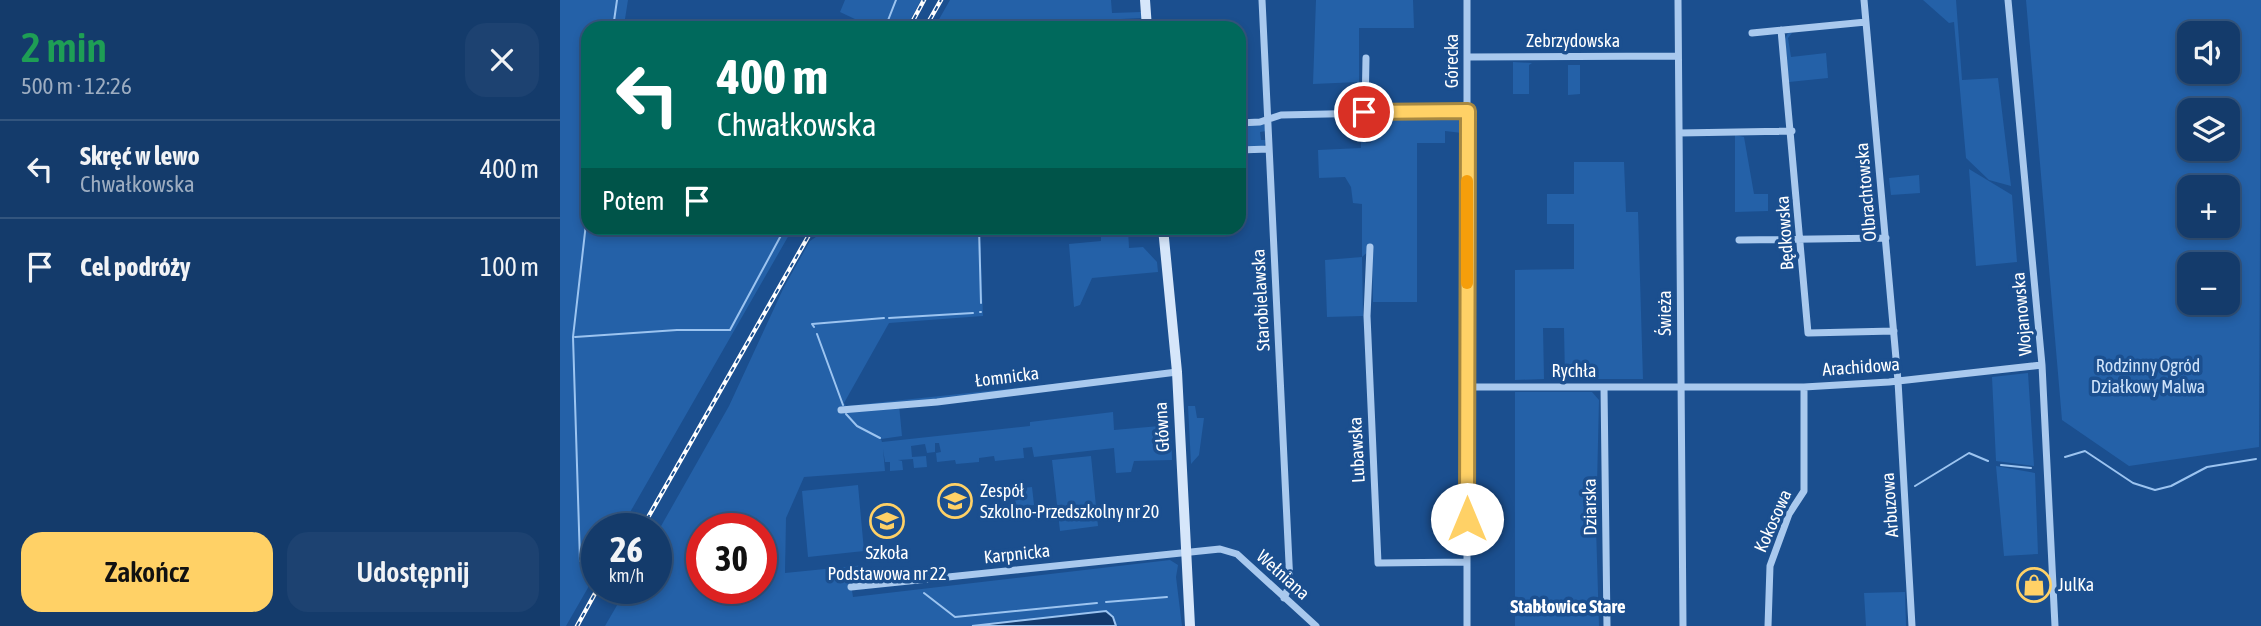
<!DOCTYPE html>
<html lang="pl">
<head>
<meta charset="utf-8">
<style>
  :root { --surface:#143b6b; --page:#1d4271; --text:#f1f3f6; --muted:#9dadc1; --line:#33557e; --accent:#ffd166 }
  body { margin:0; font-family:"Asap Condensed",sans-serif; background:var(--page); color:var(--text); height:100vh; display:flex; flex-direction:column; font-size:26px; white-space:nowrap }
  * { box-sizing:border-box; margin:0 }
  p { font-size:23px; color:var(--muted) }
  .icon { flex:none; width:38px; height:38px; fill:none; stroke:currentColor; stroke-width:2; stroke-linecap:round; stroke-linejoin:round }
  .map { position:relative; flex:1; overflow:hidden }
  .drawer { display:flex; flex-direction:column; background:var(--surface); width:560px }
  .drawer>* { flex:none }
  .hud { position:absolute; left:21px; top:21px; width:665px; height:214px; border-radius:21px; box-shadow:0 4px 10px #0003,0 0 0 2px var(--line); background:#00695c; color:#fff; overflow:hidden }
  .buttons { position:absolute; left:1617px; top:21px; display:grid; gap:14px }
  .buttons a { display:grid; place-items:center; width:63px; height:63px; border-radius:14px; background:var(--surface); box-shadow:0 4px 10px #0003,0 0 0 2px var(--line); font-size:35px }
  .speed { position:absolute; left:21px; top:513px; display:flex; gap:14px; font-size:35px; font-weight:700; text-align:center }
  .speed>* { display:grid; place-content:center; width:91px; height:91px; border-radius:50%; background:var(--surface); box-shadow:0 4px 10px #0003,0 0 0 2px var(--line); line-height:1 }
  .speed small { font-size:18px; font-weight:400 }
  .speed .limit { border:10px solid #d22; background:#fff; color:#111 }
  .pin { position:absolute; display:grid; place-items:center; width:60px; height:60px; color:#fff; margin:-30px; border:4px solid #fff; border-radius:50%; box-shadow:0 2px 7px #0007 }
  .me { position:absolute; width:77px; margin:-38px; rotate:0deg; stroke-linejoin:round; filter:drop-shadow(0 0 5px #0008) }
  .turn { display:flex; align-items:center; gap:24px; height:147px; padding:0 21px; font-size:32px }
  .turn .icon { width:91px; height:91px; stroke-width:2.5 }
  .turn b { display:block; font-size:49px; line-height:60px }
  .then { display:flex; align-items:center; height:66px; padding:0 21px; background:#0003; gap:14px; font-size:26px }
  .round { display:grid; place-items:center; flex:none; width:74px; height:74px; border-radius:21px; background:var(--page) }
  .headline { display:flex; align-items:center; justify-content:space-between; height:119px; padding:0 21px }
  h1 { font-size:42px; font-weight:600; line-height:52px; color:#1e9e55 }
  .action { display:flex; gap:14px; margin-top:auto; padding:14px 21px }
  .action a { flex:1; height:80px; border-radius:21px; background:var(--accent); color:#111; font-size:28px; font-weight:600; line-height:80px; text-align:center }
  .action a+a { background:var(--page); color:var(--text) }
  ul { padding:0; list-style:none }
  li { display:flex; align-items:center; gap:21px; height:98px; padding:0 21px; border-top:2px solid var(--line) }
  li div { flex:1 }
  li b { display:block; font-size:26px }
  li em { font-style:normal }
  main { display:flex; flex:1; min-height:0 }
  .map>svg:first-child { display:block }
  .green { fill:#2461a8; fill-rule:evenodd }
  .water { fill:#123a6d; stroke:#9cc4f0; stroke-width:2 }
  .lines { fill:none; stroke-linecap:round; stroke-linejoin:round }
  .stream { stroke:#9cc4f0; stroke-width:2 }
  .street { stroke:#a9c9ee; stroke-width:7 }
  .secondary { stroke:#d6e6fa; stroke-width:10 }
  .rail-casing { stroke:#fff; stroke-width:4.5 }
  .rail { stroke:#1b4f8f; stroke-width:2; stroke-dasharray:5; stroke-linecap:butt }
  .route-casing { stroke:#a68842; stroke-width:18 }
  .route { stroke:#ffd166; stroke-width:12 }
  .slow { stroke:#f59e0b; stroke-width:12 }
  .labels { text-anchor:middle; stroke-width:7; stroke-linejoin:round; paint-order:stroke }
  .street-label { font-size:18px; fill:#fff; stroke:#1b4f8f }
  .park-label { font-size:18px; fill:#cfe3fa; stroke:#1b4f8f }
  .poi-label { font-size:18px; fill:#fff; stroke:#1b4f8f; text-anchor:start }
  .neighbourhood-label { font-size:19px; font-weight:bold; fill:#fff; stroke:#1b4f8f }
</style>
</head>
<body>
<main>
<section class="drawer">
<div class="headline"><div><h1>2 min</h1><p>500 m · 12:26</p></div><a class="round"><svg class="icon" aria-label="close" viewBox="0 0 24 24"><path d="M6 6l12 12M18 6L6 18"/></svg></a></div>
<ul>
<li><svg class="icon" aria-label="left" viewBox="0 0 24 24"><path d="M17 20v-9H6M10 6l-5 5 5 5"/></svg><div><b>Skręć w lewo</b><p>Chwałkowska</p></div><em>400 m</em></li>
<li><svg class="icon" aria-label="arrive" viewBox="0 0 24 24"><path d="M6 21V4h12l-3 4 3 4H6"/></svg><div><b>Cel podróży</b></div><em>100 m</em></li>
</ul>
<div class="action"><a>Zakończ</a><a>Udostępnij</a></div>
</section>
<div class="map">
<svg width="1701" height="626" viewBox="0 0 1701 626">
  <rect width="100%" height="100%" fill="#1b4f8f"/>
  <path class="green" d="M0 0H68L65 19 85 27 28 28V228H233L61 528H37V572L6 626H0Z
    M285 0H361L346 28H314L280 12Z
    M390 0H551L552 13 581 12 582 18 374 28Z
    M756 0H853L854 28H799V82L753 84Z
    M1363 0H1396L1402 80 1438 78 1451 186 1429 180 1406 158 1394 22 1389 23Z
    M1466 0H1701L1699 447 1569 466 1502 420ZM1629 33H1668V72H1629ZM1668 110V149H1629V110ZM1668 187V226H1629V187ZM1629 264H1668V303H1629Z
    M1228 33H1232L1228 38 1231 57 1266 53 1268 78 1229 82 1225 39Z
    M953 62 972 63 969 65V94H953Z
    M1008 65H1020V94L1008 95Z
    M810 114H894V119H902V133L885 131V143H857V302H813L812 248 802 257 803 316 767 317 765 260 802 257V204L793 203 791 187 785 177 759 178 758 150 801 148V134L806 133V143H811Z
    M704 125 706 131 700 132 701 140H706L704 147H679V126Z
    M1175 135 1184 137 1194 194H1208V211L1175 212Z
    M1014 162H1064L1066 212H1078L1083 379H1005L1004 328H983L984 379 955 380V270L1014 269V224H987V194H1014Z
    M1409 169 1452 195 1457 262 1416 266Z
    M1359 175 1360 193 1331 195 1329 178Z
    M269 228H432L420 229 423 316 329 323 284 403 286 406 512 382 339 405 342 436 321 439 322 442 470 426V422L553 412 554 430 611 425 612 460 574 461 571 472 556 473 554 448 474 457 472 447 463 448 464 458 435 461 434 456 419 458V462L396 464 395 460 377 462 376 453 381 452 379 443H375V452L367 453 365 444 351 446 352 457 366 456 367 467 354 468 353 459 338 460 342 461 343 470 330 471V462H325L323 449 325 471 244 477 226 518 225 573 305 565 302 580 291 584 293 597 610 560 618 565 616 577 622 626H556L553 617 412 626H45L67 588H96V535L169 406 224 287 250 241ZM142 528H201V588H142Z
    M541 228 568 230 569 248 583 247 597 262 598 272 532 278 520 305 514 307 509 244 541 241Z
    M1468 373 1474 466 1436 461 1432 377Z
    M955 392H1032L1039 400 1036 527 1039 626H955Z
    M628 406H635L637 418H644L639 455 631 464Z
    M531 456 538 526 500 531 492 460Z
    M1436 466 1475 473 1478 554 1444 556Z
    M298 485 304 551 248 557 242 491Z
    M472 487 474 505 456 507 454 489Z
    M1345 592 1346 626H1306L1304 593Z"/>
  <path class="water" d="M546 611 553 617 556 626H412Z"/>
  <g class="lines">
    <path class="stream" d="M53 28 57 0
      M325 28 336 0
      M419 228 421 303
      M420 312H421
      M329 318 413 313
      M254 327 252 324 324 318
      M257 334 283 405
      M15 337 117 330H170L225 228
      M286 414 297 426 320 438
      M1505 457 1525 451 1573 483 1595 490 1611 486 1647 467 1696 459
      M1441 465 1471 468
      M1355 486 1409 453 1428 461
      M20 561 13 337 28 206
      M364 593 395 617 537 603
      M546 602 607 597"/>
    <path class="street" d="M702 0 730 584 724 598
      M1118 0 1123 626
      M1304 0 1338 381 1352 626
      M1448 0 1482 365 1495 626
      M1221 30 1248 333 1334 331
      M1192 33 1306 22
      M907 57 1118 56
      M805 112 806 58
      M679 123 700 122 721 115 908 111
      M1119 133 1232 131
      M679 150 709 149
      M1179 240 1326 238
      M810 247 807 316 818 563 907 562
      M907 387H1244L1329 382 1482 365
      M1044 387 1047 626
      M281 410 377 402 617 372
      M291 587 660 549 677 554 756 626
      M907 626V0
      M1208 626 1210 566 1229 514 1244 491V387"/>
    <path class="secondary" d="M585 0 587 28
      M603 228 617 372 630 626"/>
    <g class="rail-casing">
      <path id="rail" d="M349 28 364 0
        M365 28 381 0
        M82 528 253 228
        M17 626 38 588"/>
    </g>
    <use href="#rail" class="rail"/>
  </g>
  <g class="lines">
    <g class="route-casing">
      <path id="route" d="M804 112 908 111 907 519"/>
    </g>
    <use href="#route" class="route"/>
    <path class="slow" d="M907 283V181"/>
  </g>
  <defs>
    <g id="school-ring" transform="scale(1.75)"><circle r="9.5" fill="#1b4f8f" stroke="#ffd166" stroke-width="1.5"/><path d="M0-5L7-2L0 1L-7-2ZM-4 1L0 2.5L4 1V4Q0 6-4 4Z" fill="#ffd166"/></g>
    <g id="shop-ring" transform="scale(1.75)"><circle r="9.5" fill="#1b4f8f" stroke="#ffd166" stroke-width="1.5"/><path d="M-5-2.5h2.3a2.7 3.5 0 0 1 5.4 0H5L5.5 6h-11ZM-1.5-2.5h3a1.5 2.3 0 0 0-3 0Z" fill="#ffd166"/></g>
  </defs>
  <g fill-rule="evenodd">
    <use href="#school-ring" x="395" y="501"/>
    <use href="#school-ring" x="327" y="521"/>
    <use href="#shop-ring" x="1474" y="585"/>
  </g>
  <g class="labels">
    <g class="street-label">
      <text x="1013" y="47">Zebrzydowska</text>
      <text transform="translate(892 61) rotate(-90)" y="6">Górecka</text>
      <text transform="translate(1306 192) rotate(-95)" y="6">Olbrachtowska</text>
      <text transform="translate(1225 233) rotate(-94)" y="6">Będkowska</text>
      <text transform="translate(701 300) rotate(-93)" y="6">Starobielawska</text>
      <text transform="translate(1105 313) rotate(-90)" y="6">Świeża</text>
      <text transform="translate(1462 314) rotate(-95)" y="6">Wojanowska</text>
      <text transform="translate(1301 367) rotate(-4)" y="6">Arachidowa</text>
      <text x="1014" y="377">Rychła</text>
      <text transform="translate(447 377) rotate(-7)" y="6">Łomnicka</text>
      <text transform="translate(602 427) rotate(-93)" y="6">Główna</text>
      <text transform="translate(797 450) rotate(-93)" y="6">Lubawska</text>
      <text transform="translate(1330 505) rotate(-94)" y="6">Arbuzowa</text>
      <text transform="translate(1030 507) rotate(-91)" y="6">Dziarska</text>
      <text transform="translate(1213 521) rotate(-66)" y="6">Kokosowa</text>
      <text transform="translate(457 554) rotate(-6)" y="6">Karpnicka</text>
      <text transform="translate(723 575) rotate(42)" y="6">Wełniana</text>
    </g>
    <g class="park-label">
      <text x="1588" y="372">Rodzinny Ogród<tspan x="1588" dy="21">Działkowy Malwa</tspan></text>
    </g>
    <g class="poi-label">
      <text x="420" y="497">Zespół<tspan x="420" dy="21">Szkolno-Przedszkolny nr 20</tspan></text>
      <text x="327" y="559" text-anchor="middle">Szkoła<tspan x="327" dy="21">Podstawowa nr 22</tspan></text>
      <text x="1498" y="591">JulKa</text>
    </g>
    <g class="neighbourhood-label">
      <text x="1008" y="613">Stabłowice Stare</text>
    </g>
  </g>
</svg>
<div class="buttons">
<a><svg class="icon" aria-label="sound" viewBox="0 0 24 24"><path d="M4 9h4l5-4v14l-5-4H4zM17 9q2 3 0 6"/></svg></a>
<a><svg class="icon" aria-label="layers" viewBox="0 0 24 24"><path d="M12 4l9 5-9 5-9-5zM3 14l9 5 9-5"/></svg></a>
<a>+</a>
<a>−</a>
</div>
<div class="speed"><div>26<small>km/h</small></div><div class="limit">30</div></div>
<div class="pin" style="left:804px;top:112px;background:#d93025"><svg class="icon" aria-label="arrive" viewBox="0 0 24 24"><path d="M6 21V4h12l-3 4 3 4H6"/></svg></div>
<svg class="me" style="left:907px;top:519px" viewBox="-20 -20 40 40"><circle r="19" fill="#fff"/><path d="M0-13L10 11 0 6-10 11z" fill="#ffd166"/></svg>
<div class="hud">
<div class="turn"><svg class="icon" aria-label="left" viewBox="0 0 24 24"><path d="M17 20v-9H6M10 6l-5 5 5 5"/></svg><div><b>400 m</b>Chwałkowska</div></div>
<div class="then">Potem<svg class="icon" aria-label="arrive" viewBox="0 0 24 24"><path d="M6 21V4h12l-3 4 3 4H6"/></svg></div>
</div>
</div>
</main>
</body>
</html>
